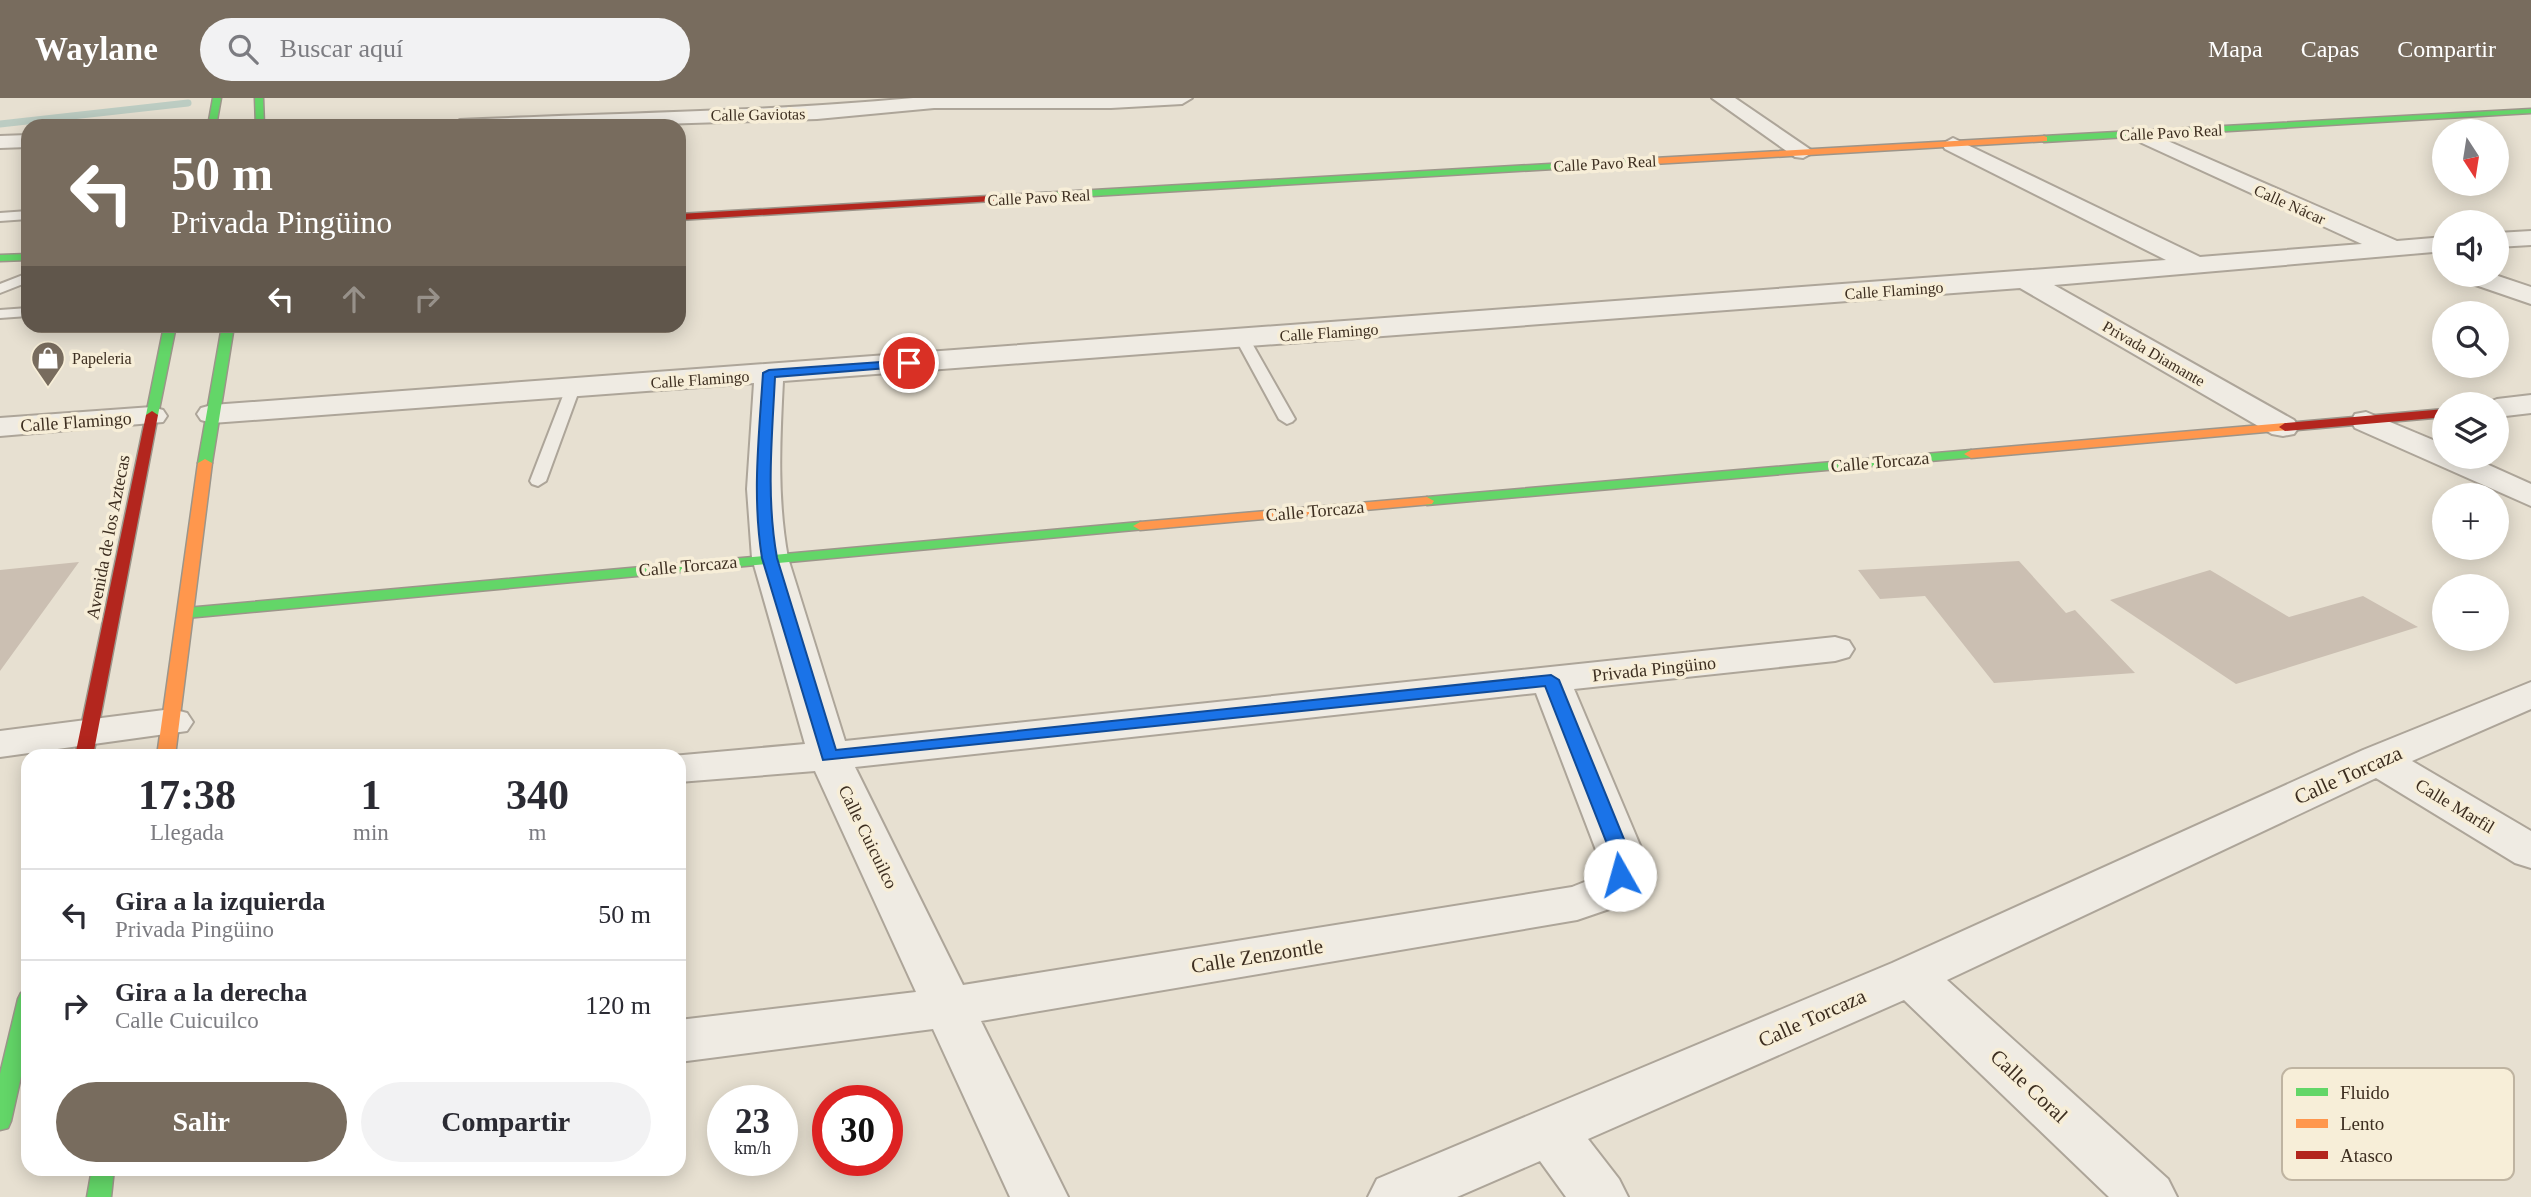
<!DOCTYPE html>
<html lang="es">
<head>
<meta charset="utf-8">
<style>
  :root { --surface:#fff; --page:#f2f2f3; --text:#2b2b33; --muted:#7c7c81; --line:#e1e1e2; --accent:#786c5e }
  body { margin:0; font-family:"Times New Roman",serif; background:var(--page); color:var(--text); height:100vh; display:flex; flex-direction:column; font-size:26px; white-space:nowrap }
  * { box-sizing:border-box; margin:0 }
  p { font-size:23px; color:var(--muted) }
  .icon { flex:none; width:38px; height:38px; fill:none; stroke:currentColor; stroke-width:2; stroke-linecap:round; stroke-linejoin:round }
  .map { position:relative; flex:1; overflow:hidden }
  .sheet { position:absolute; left:21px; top:651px; width:665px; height:427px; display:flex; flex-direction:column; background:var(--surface); border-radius:21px; box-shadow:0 4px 18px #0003 }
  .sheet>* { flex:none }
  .hud { position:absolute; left:21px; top:21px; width:665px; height:214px; border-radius:21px; box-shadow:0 4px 18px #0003; background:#786c5e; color:#fff; overflow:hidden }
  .needle { width:46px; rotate:168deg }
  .tools { position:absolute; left:2432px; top:21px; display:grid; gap:14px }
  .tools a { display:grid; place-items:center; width:77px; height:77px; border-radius:50%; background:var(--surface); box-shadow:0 4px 18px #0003; font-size:35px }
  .speed { position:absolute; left:707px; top:987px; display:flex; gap:14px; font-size:35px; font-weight:700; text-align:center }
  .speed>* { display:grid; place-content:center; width:91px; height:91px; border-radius:50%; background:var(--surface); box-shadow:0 4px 18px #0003; line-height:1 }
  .speed small { font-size:18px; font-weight:400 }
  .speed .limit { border:10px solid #d22; background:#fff; color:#111 }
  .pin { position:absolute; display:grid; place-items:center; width:60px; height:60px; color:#fff; margin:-30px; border:4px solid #fff; border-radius:50%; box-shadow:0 2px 7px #0007 }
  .me { position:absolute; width:77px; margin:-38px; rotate:353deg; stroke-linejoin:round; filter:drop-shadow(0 0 5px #0008) }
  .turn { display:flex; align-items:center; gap:24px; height:147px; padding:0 35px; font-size:32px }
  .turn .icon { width:91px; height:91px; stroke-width:2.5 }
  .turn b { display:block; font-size:49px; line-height:60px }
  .lanes { display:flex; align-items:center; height:66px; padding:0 35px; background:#0003; justify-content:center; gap:35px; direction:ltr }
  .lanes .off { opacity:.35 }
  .eta { display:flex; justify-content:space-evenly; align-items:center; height:119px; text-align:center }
  .eta b { font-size:42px; font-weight:600; line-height:49px }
  .cta { display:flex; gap:14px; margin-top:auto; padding:14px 35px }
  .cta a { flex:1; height:80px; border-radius:42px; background:var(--accent); color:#fff; font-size:28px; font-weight:600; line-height:80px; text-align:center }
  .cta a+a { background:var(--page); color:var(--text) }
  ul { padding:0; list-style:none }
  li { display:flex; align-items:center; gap:21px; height:91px; padding:0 35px; border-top:2px solid var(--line) }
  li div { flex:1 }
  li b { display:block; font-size:26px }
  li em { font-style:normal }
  header { display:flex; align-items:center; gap:42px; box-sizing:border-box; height:98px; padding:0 35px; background:var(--accent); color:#fff }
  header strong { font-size:33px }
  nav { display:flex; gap:38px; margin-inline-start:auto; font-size:24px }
  .search { width:490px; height:63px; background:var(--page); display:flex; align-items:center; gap:18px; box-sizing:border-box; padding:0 24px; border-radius:38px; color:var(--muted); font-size:26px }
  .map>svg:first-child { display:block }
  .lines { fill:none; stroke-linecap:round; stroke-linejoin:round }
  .stream { stroke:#bcccc2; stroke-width:7 }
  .building { fill:#cbbfb2 }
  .lane-casing { stroke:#ada599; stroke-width:4 }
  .street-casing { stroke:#ada599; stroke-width:4 }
  .fast-casing { stroke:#9c958a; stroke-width:3 }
  .slow-casing { stroke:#9c958a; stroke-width:3 }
  .jam-casing { stroke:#9c958a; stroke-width:3 }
  .lane { fill:#efebe3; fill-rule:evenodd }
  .street { fill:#efebe3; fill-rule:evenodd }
  .fast { fill:#63d668; fill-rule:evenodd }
  .slow { fill:#ff974d; fill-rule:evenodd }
  .jam { fill:#b3261e; fill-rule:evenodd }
  .route { fill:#1a73e8; stroke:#114b97; stroke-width:2 }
  .labels { text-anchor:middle; stroke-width:7; stroke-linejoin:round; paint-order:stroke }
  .far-street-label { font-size:16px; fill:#3d2e20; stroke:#f7eed8 }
  .far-poi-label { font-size:16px; fill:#3d2e20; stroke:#f7eed8; text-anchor:start }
  .street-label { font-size:18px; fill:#3d2e20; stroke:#f7eed8 }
  .near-street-label { font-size:21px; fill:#3d2e20; stroke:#f7eed8 }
  .key { fill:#f7eed8; stroke:#bfb4a1; stroke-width:2 }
  .key-label { font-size:19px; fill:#3d2e20 }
</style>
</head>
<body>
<header>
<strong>Waylane</strong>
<div class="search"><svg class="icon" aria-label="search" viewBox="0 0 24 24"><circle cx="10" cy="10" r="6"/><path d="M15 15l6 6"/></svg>Buscar aquí</div>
<nav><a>Mapa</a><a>Capas</a><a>Compartir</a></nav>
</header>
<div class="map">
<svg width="2531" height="1099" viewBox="0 0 2531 1099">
  <rect width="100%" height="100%" fill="#e7e0d1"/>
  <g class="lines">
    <path class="stream" d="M0 26 188 5"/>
  </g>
  <path class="building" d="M2019 463 2066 515 2075 512 2135 575 1994 585 1925 498 1880 501 1858 472Z
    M79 464 0 573V472Z
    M2210 472 2289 519 2363 498 2418 529 2236 586 2110 502Z"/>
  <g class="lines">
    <g class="lane-casing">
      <path id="lane" d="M28 113V121L0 123V115Z
        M28 175V184L0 195V186Z
        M28 210V218L0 220V212Z
        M1242 236 1249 240 1295 321 1292 324 1287 326 1279 321 1235 240Z
        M573 286 580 290 546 383 538 388 532 386 530 383 566 290Z"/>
    </g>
    <g class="street-casing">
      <path id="street" d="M913 0H1192L1182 6 1111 10H934L817 21 595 28H450L460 22C611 15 763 14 913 0Z
        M1712 0H1735L1814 54 1803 60 1795 59Z
        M2138 30 2397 143 2445 139V153L2054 187 2294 322 2299 329 2294 336 2283 338 2272 336 2020 190 783 283C780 342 777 401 788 460L845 643 1835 539 1849 543 1854 551 1849 559 1835 563 1574 591 1642 752 1643 777 1621 807 1577 822 981 923 1068 1099H1010L933 931 679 964V922L916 894 815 673 679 684V658H672L805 646 752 460 747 391 754 285 212 325 201 322 197 316 201 310 212 307 2166 162 1945 51 1942 46 1953 40 2200 159 2362 146 2131 40 2127 36 2131 32ZM1536 595 1596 752 1597 773 1587 783 1572 789 963 887 855 669Z
        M28 37V49L0 50V38Z
        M2531 133V147L2497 149V135Z
        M2457 177H2495L2531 189V206L2461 182Z
        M2531 297V315L2497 319V306H2484L2497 301Z
        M152 309 163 312 167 318 163 324 0 338V320Z
        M2366 314 2445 347V359H2471L2531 386V408L2355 330 2351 323 2355 316Z
        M2531 584V611L2412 663 2531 733V770L2515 765 2376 680 1947 882 2168 1081 2177 1099H2109L1904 902 1588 1041 1619 1081 1628 1099H1566L1540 1063 1457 1099H1368L1377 1081 1892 865 2363 652Z
        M172 611 187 615 193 624 187 633 0 659V633Z"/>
    </g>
    <g class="fast-casing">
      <path id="fast" d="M213 0H221L216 28H208Z
        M255 0H263L264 28H256Z
        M2531 11V15L2044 44 2040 41 2044 38Z
        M1636 61 1641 64 1639 66 1024 102 1019 99 1024 96Z
        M28 156V162L0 163V157Z
        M164 228H176L158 317 152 321 146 317Z
        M222 228H234L212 365 205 369 198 365Z
        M1971 352 1978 356 1976 359 1427 407 1420 403 1427 399Z
        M1140 424 1145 425 1147 428 1145 431 186 520 178 515 186 510Z
        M28 893V947L11 1023 8 1030 0 1032V976L18 901 21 895Z
        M92 1071H114L111 1099H87Z"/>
    </g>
    <g class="slow-casing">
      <path id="slow" d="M2044 38 2047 39V43L1636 67 1631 64 1636 61Z
        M2285 325 2289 326V332L1971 360 1964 356 1971 352Z
        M205 361 212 365 175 658H157L198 365Z
        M1427 399 1434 403 1432 406 1140 432 1133 428 1140 424Z"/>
    </g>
    <g class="jam-casing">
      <path id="jam" d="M1024 96 1029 99 1027 101 679 122V116Z
        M2445 311V319L2285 333 2279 329 2285 325Z
        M152 313 158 317 93 658H75L146 317Z"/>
    </g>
    <use href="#lane" class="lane"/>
    <use href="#street" class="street"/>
    <use href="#fast" class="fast"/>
    <use href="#slow" class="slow"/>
    <use href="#jam" class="jam"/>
  </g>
  <path class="route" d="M909 262 915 265 913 268 775 279C772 340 766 399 777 460L836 652 1551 577 1559 582 1628 751 1629 777 1626 782 1620 784 1610 777 1609 751 1545 588 823 662 762 460C752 398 759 338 763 275L769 272Z"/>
  <defs>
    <g id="shop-pin" transform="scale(1.75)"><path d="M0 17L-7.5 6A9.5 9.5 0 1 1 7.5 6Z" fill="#786c5e" stroke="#f7eed8"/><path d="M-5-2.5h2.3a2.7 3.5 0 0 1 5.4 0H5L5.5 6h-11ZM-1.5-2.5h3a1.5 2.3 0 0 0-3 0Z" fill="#fff"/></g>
  </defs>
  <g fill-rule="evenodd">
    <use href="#shop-pin" x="48" y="260"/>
  </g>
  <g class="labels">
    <g class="far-street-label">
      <text transform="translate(758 16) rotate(-1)" y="6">Calle Gaviotas</text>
      <text transform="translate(2171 34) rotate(-3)" y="6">Calle Pavo Real</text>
      <text transform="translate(1605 65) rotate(-3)" y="6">Calle Pavo Real</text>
      <text transform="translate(1039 99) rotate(-3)" y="6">Calle Pavo Real</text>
      <text transform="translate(2290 106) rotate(24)" y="6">Calle Nácar</text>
      <text transform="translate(1894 192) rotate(-4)" y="6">Calle Flamingo</text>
      <text transform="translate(1329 234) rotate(-4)" y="6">Calle Flamingo</text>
      <text transform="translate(2154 255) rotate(30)" y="6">Privada Diamante</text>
      <text transform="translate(700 281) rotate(-4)" y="6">Calle Flamingo</text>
    </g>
    <g class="far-poi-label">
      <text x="72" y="266">Papeleria</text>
    </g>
    <g class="street-label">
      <text transform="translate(76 324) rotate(-4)" y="6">Calle Flamingo</text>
      <text transform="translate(1880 364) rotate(-5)" y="6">Calle Torcaza</text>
      <text transform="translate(1315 413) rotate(-5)" y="6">Calle Torcaza</text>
      <text transform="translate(108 439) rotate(-79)" y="6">Avenida de los Aztecas</text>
      <text transform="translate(688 468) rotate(-5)" y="6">Calle Torcaza</text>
      <text transform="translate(1654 571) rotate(-6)" y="6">Privada Pingüino</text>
      <text transform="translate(2455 708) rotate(31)" y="6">Calle Marfil</text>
      <text transform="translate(868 739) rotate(64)" y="6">Calle Cuicuilco</text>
    </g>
    <g class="near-street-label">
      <text transform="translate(2348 677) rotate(-24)" y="7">Calle Torcaza</text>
      <text transform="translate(1257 858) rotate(-9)" y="7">Calle Zenzontle</text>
      <text transform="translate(1812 920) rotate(-24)" y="7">Calle Torcaza</text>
      <text transform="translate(2029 988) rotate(43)" y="7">Calle Coral</text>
    </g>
  </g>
  <rect x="2282" y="970" width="232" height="112" rx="10" class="key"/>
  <rect x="2296" y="990" width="32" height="8" fill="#63d668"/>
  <rect x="2296" y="1021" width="32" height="9" fill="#ff974d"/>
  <rect x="2296" y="1053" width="32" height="8" fill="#b3261e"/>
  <g class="key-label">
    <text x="2340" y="1001">Fluido</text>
    <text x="2340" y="1032">Lento</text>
    <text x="2340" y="1064">Atasco</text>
  </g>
</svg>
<div class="tools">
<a><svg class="needle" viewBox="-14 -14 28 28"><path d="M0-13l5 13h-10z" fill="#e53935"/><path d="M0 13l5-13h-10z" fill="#7c7c81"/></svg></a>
<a><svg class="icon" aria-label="sound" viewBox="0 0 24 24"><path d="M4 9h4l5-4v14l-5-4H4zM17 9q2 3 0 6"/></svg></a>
<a><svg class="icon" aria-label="search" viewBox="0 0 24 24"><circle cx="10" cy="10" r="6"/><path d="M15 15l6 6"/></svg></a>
<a><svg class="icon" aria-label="layers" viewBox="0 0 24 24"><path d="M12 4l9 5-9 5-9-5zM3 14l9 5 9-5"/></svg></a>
<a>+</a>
<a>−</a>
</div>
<div class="speed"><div>23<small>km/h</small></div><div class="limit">30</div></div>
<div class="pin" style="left:909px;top:265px;background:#d93025"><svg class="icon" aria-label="arrive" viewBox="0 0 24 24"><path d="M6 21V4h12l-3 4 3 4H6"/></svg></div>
<svg class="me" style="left:1620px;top:777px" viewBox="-20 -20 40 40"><circle r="19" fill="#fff"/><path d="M0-13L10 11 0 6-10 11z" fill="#1a73e8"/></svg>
<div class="hud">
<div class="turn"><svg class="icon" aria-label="left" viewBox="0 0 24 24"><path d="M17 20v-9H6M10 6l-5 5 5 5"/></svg><div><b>50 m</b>Privada Pingüino</div></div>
<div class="lanes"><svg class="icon" aria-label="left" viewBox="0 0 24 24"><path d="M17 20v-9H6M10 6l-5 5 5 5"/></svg><svg class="icon off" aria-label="ahead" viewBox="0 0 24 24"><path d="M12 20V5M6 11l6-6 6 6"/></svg><svg class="icon off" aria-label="right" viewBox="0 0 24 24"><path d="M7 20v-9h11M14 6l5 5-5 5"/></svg></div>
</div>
<section class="sheet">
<div class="eta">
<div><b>17:38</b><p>Llegada</p></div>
<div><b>1</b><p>min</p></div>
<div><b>340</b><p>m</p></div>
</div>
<ul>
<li><svg class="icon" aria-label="left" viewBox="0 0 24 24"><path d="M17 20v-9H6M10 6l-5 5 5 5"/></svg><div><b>Gira a la izquierda</b><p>Privada Pingüino</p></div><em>50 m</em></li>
<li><svg class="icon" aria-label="right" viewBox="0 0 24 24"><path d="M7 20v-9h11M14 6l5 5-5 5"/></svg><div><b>Gira a la derecha</b><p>Calle Cuicuilco</p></div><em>120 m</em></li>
</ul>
<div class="cta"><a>Salir</a><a>Compartir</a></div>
</section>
</div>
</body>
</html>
